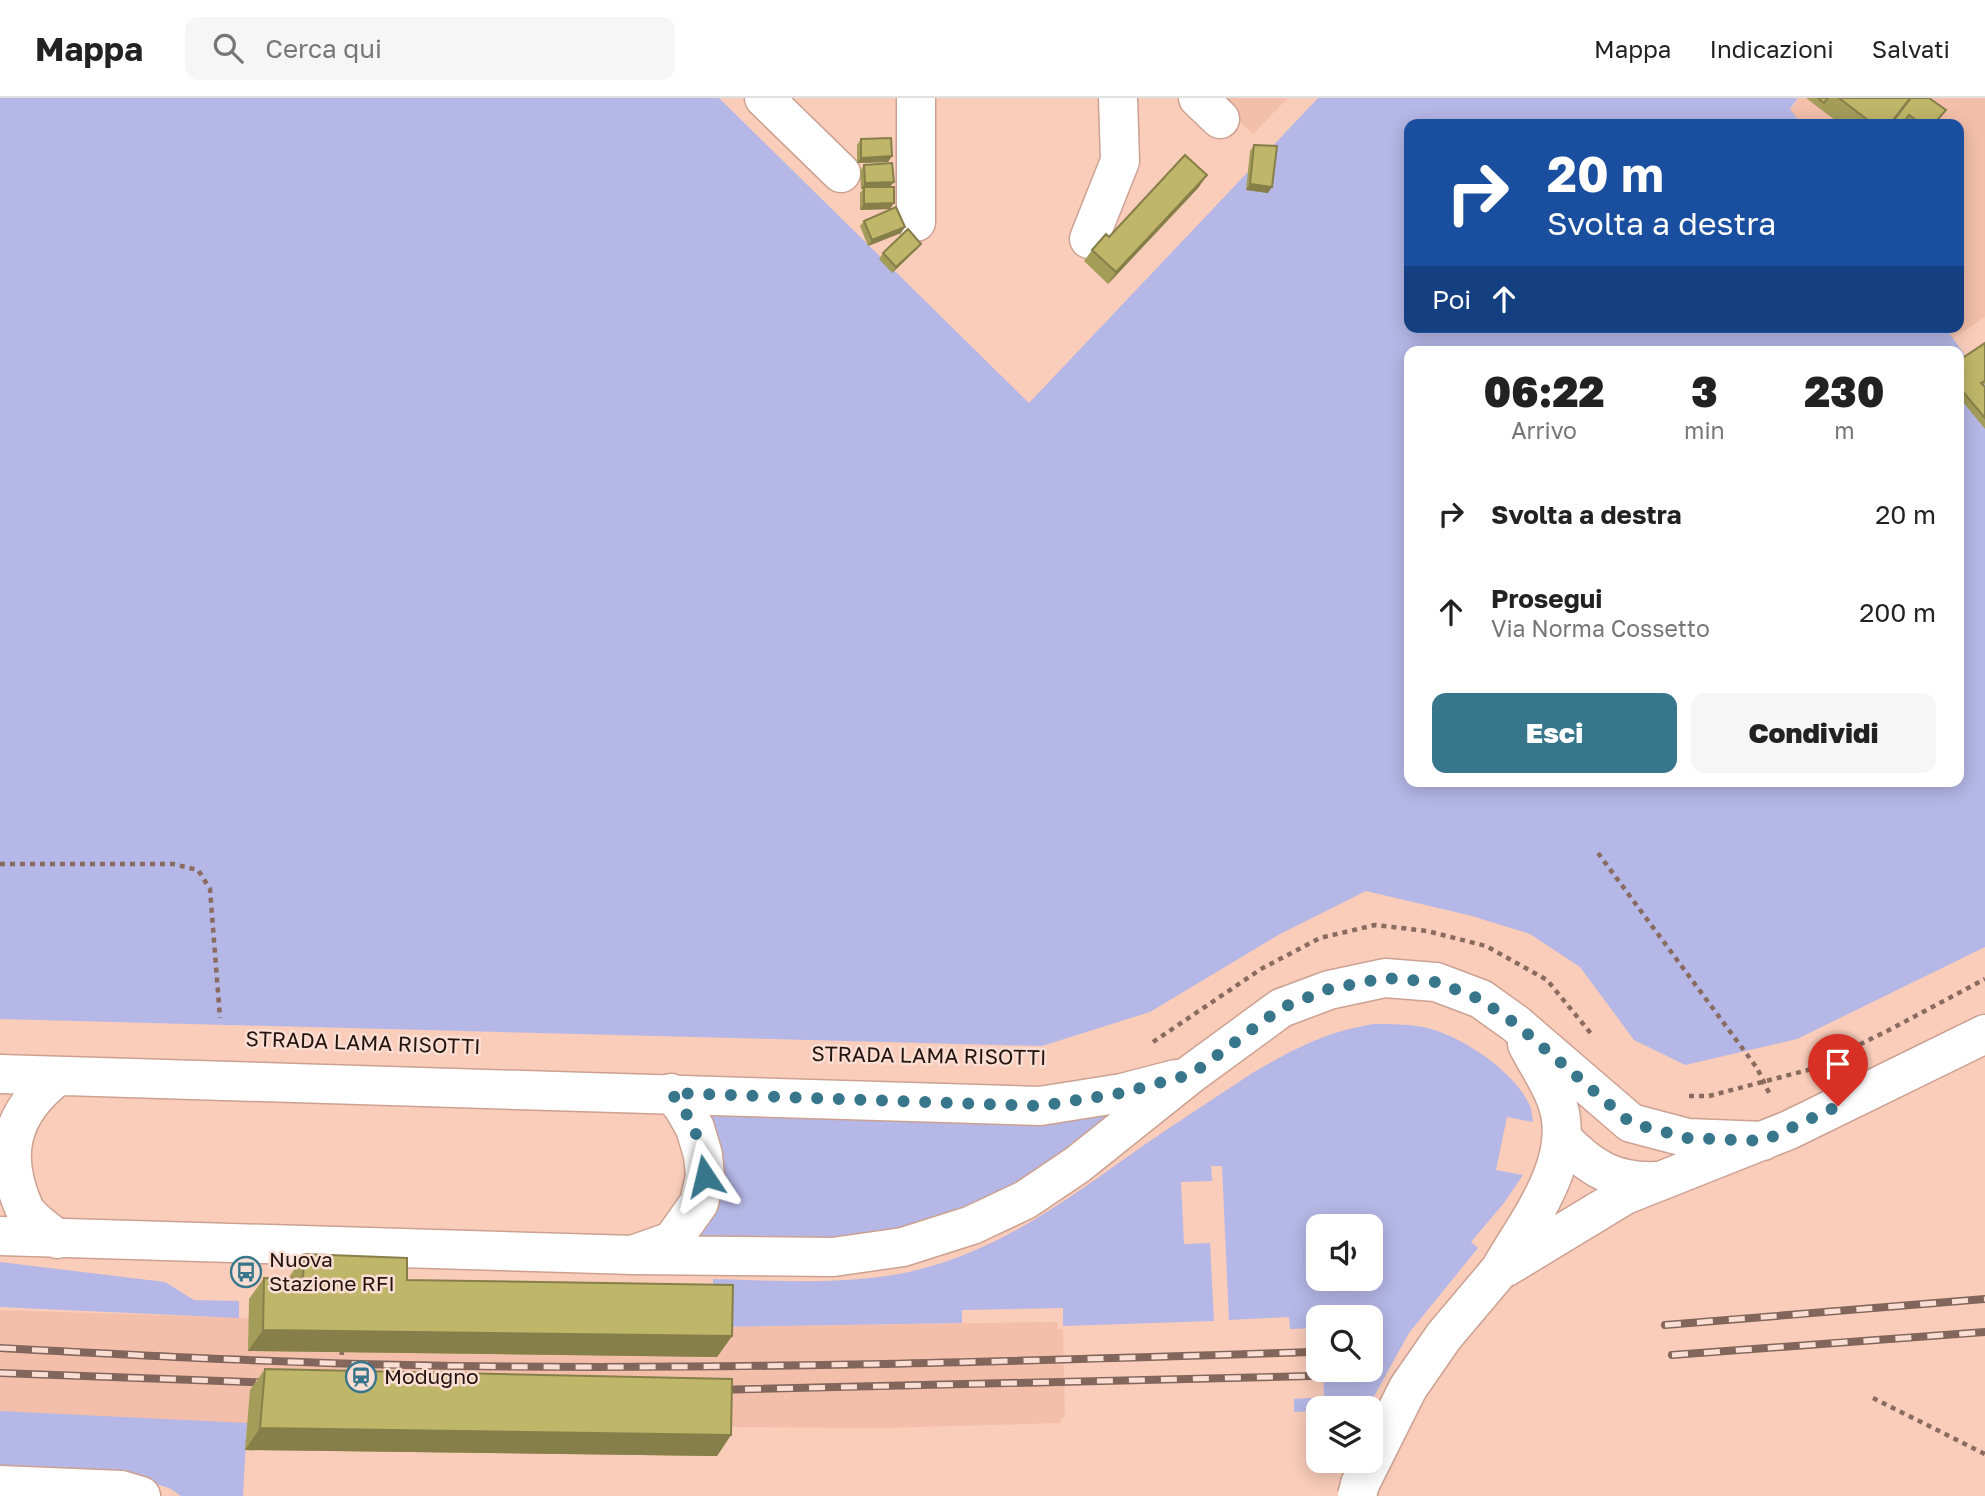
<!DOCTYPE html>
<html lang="it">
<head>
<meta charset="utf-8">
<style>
  :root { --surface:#fff; --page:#f6f6f6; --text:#222; --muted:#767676; --line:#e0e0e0; --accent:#37768b }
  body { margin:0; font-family:"Golos Text",sans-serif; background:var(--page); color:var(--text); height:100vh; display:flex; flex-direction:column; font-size:26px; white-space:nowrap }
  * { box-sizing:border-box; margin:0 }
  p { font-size:23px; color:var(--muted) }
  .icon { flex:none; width:38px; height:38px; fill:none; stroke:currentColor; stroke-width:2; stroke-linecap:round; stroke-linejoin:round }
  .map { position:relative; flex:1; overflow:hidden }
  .side { position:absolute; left:1404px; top:248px; width:560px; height:441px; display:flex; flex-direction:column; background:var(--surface); border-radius:14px; box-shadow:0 4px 18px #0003 }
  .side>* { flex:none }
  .hud { position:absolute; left:1404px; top:21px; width:560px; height:214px; border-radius:14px; box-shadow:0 4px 18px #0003; background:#1a4fa0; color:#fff; overflow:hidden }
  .tools { position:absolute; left:1306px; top:1116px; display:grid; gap:14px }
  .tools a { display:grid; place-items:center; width:77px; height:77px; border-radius:14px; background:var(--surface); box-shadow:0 4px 18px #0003; font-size:35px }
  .pin { position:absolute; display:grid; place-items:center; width:60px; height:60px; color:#fff; margin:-72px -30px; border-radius:50% 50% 50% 0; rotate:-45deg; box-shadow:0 0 7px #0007 }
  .pin .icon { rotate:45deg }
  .me { position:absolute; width:77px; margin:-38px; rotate:350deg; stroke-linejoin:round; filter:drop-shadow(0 0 5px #0008) }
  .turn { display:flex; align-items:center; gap:24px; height:147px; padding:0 28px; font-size:32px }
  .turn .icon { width:91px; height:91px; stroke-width:2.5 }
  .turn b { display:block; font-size:49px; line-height:60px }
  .then { display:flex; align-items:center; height:66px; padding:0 28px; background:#0003; gap:14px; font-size:26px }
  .eta { display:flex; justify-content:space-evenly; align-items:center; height:119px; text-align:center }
  .eta b { font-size:42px; font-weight:800; line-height:49px }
  .cta { display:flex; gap:14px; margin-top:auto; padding:14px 28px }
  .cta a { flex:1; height:80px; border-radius:14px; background:var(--accent); color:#fff; font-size:28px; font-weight:800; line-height:80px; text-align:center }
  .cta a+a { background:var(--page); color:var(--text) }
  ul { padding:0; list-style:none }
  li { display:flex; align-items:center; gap:21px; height:98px; padding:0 28px }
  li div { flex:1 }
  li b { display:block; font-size:26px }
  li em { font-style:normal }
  header { display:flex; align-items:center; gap:42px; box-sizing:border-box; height:98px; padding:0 35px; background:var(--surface); border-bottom:2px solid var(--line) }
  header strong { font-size:33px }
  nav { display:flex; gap:38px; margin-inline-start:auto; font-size:24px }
  .search { width:490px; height:63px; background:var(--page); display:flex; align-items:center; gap:18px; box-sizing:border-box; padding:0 24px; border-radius:14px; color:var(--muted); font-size:26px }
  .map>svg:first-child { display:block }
  .built { fill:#f3bfaa }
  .grass { fill:#b5b7e6; fill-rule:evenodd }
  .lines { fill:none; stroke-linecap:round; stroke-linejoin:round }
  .minor-casing { stroke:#cca191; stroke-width:41 }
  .path { stroke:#896b5f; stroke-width:4.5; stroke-dasharray:5 5; stroke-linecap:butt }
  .minor { stroke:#fff; stroke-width:38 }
  .rail-casing { stroke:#83665b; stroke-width:8 }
  .rail { stroke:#faded4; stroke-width:5; stroke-dasharray:16; stroke-linecap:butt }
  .minor-bridge-casing { stroke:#cca191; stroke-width:41; stroke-linecap:butt }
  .path-bridge { stroke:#896b5f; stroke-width:4.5; stroke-dasharray:5 5; stroke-linecap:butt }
  .minor-bridge { stroke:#fff; stroke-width:38 }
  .wall { fill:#a49d5a }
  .shaded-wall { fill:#867f4a }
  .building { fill:#bfb669; stroke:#867f4a; stroke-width:2 }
  .route { stroke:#37768b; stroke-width:12; stroke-dasharray:0 21.6 }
  .labels { text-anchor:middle; stroke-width:5; stroke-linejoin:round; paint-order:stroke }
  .street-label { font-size:21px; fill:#24140e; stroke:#faded4 }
  .poi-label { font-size:21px; fill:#24140e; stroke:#faded4; text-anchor:start }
</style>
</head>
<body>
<header>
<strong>Mappa</strong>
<div class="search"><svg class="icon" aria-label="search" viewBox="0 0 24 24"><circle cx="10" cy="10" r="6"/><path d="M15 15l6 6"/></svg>Cerca qui</div>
<nav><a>Mappa</a><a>Indicazioni</a><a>Salvati</a></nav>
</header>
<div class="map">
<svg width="1985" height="1398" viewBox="0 0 1985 1398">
  <rect width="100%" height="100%" fill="#facdbb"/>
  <path class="built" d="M1214 0H1288L1253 36Z
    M1799 0H1985V219L1937 251 1923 229H1958V26H1799L1790 11Z
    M290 1178 719 1229 1057 1224 1058 1231H1063L1065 1320H1061L1060 1325 886 1330 718 1329 717 1358 245 1352 0 1314V1212L248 1220 288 1202Z"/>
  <path class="grass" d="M0 0H719L1029 305 1318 0H1798L1790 11 1801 26H1409V229H1945L1985 286V849L1797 941 1685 967 1634 942 1580 869 1530 836 1472 818 1366 793 1280 836 1150 914 1042 948 0 921ZM1409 254H1958V684H1409Z
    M1374 926C1390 926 1406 926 1423 929 1459 936 1515 973 1530 1008 1532 1013 1532 1019 1533 1024L1507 1019 1496 1072 1523 1077 1504 1105 1471 1144 1478 1150 1409 1235 1367 1311H1318V1313L1294 1314V1301L1324 1299 1323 1272H1370V1220H1318V1230L1290 1231 1289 1219 1229 1222 1222 1068H1211L1212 1083 1181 1084 1184 1146 1210 1145 1214 1223 1063 1228V1210L962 1212V1225L718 1229 713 1208V1181C777 1183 841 1187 904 1175 998 1156 1070 1099 1147 1045 1182 1021 1218 998 1254 974 1296 950 1325 934 1374 926ZM1318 1129H1370V1181H1318Z
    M704 1013 1103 1016 1108 1025 999 1096 926 1125 849 1140 703 1141 701 1137 714 1117Z
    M0 1164 165 1184 194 1202 239 1203V1220L0 1209Z
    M0 1313 247 1325 243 1398H181L171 1391 146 1382 0 1373Z"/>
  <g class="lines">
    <g class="minor-casing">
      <path id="minor" d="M764 0 841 75
        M916 0V124
        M1198 0 1220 21
        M1089 141 1120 63 1118 0
        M0 976 1040 1008 1122 995 1176 981
        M1562 1040C1590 1070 1615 1085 1657 1083
        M0 1138 633 1157 833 1159 903 1149 972 1127 1025 1102 1077 1067 1191 976 1281 910 1329 892 1385 880 1436 884 1481 901 1516 926 1631 1025 1688 1040 1763 1043
        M57 1141C47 1132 32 1123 25 1112 0 1057 10 1015 58 978
        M638 1155 672 1143 699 1105 705 1078 703 1057 695 1030 683 1009 671 995
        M1502 1168C1530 1120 1580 1058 1555 999 1548 981 1536 964 1527 946
        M1498 1174 1625 1097 1789 1032 1985 936
        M0 1387 121 1392 141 1398"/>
    </g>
    <path class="path" d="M1598 755 1757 970 1771 999
      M0 766H173L198 772 210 791 220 920
      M1153 944 1261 871 1320 840 1375 827 1427 833 1486 848 1547 882 1593 938
      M1689 998H1709L1808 972 1889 932 1985 881
      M1873 1300 1985 1356"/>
    <use href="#minor" class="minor"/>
    <g class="rail-casing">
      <path id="rail" d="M1665 1227 1985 1201
        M0 1250C152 1258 303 1266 455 1268 741 1272 1026 1263 1312 1254
        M1672 1257 1985 1234
        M0 1275 276 1285
        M713 1292 1311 1278"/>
    </g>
    <use href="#rail" class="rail"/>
    <g class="minor-bridge-casing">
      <path id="minor-bridge" d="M1357 1398 1360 1386 1408 1290 1444 1238 1498 1174"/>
    </g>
    <path class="path-bridge" d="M341 1277 342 1251"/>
    <use href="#minor-bridge" class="minor-bridge"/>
  </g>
  <path class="wall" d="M1806 0H1929L1935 26H1910L1905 23 1902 26H1840Z
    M861 41 892 58 888 64 857 65V47Z
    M1254 47 1268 95 1246 92 1250 53Z
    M864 67 890 89V111L860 112V95L863 91H861L860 73Z
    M1199 89 1108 186 1084 163 1092 152 1109 139Z
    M864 123 905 129 901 135 868 148 860 128Z
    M921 146 917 151 892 175 879 161 883 155Z
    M1985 245V286L1983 287 1985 289V331L1958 298V263Z
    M304 1156 407 1182 732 1238 717 1259 248 1253 249 1201 264 1180 290 1181V1178Z
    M265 1271 731 1337 717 1358 245 1352 250 1292Z"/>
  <path class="shaded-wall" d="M892 58 888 64 857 65 861 60Z
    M1207 77 1199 89 1108 186 1116 174Z
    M894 84 890 89H864L863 91H861L865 85Z
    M1250 86 1272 89 1268 95 1246 92Z
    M894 105 890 111 860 112 864 106Z
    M905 129 901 135 868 148 872 142Z
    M921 146 917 151 892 175 896 169Z
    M263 1232 732 1238 717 1259 248 1253Z
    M260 1330 731 1337 717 1358 245 1352Z"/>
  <path class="building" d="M1818 0H1828L1824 5Z
    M1839 0H1910L1890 26H1873Z
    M1911 0H1929L1946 12 1934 26H1921L1909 17 1902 26H1891Z
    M891 40 892 58 861 60V41Z
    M1254 47 1277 48 1272 89 1250 86Z
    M1185 57 1207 77 1116 174 1092 152 1106 136 1109 139Z
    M892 65 894 84 865 85 864 67Z
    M864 89H894V105L864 106Z
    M896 109 905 129 872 142 864 123Z
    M908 131 921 146 896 169 883 155Z
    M1985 245V283L1981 285 1985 289V320L1958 288V263Z
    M304 1156 407 1160V1182L733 1187 732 1238 263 1232 264 1180 303 1181Z
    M265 1271 732 1281 731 1337 260 1330Z"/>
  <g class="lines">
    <path class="route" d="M705 1078C702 1046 693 1020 671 995L1040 1008 1122 995 1192 976 1281 910 1329 891 1385 880 1436 884 1480 901 1516 926 1631 1025 1688 1040 1763 1043 1838 1008"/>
  </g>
  <defs>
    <g id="bus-ring" transform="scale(1.575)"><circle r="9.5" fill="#faded4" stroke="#37768b" stroke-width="1.5"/><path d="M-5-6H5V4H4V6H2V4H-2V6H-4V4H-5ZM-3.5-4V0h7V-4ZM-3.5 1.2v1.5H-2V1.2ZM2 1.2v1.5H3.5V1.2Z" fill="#37768b"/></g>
    <g id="station-ring" transform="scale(1.575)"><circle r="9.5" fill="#faded4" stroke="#37768b" stroke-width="1.5"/><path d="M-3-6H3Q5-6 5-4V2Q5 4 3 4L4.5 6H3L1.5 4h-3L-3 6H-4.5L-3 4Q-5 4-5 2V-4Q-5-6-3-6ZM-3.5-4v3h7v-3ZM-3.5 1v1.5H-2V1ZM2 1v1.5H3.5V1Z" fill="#37768b"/></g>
  </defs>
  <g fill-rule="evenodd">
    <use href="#bus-ring" x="246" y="1174"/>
    <use href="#station-ring" x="361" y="1279"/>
  </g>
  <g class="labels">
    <g class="street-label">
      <text transform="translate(363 945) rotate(2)" y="7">STRADA LAMA RISOTTI</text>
      <text transform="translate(929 958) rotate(1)" y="7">STRADA LAMA RISOTTI</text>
    </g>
    <g class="poi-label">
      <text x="269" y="1169">Nuova<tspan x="269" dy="24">Stazione RFI</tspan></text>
      <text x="384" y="1286">Modugno</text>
    </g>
  </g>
</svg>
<div class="tools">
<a><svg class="icon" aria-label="sound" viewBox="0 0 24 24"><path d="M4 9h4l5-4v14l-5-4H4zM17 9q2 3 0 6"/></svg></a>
<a><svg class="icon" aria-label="search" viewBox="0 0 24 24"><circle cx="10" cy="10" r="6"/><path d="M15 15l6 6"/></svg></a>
<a><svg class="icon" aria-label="layers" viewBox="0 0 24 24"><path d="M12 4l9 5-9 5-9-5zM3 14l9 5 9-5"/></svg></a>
</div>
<div class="pin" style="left:1838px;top:1008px;background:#d93025"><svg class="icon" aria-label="arrive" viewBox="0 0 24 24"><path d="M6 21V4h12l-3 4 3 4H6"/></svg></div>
<svg class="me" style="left:705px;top:1078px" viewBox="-20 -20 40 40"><path d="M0-17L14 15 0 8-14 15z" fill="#37768b" stroke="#fff" stroke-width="4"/></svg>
<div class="hud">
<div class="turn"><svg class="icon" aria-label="right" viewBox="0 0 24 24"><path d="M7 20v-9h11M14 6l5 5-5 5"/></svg><div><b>20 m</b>Svolta a destra</div></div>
<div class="then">Poi<svg class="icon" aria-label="ahead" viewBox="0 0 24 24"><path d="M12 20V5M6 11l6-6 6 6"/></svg></div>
</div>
<section class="side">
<div class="eta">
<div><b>06:22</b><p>Arrivo</p></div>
<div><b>3</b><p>min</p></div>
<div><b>230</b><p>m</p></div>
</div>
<ul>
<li><svg class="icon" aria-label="right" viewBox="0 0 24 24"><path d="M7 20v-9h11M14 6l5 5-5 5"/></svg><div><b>Svolta a destra</b></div><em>20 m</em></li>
<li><svg class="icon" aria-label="ahead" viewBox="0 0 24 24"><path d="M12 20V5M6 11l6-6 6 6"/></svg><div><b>Prosegui</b><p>Via Norma Cossetto</p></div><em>200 m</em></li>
</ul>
<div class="cta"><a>Esci</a><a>Condividi</a></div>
</section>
</div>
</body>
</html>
